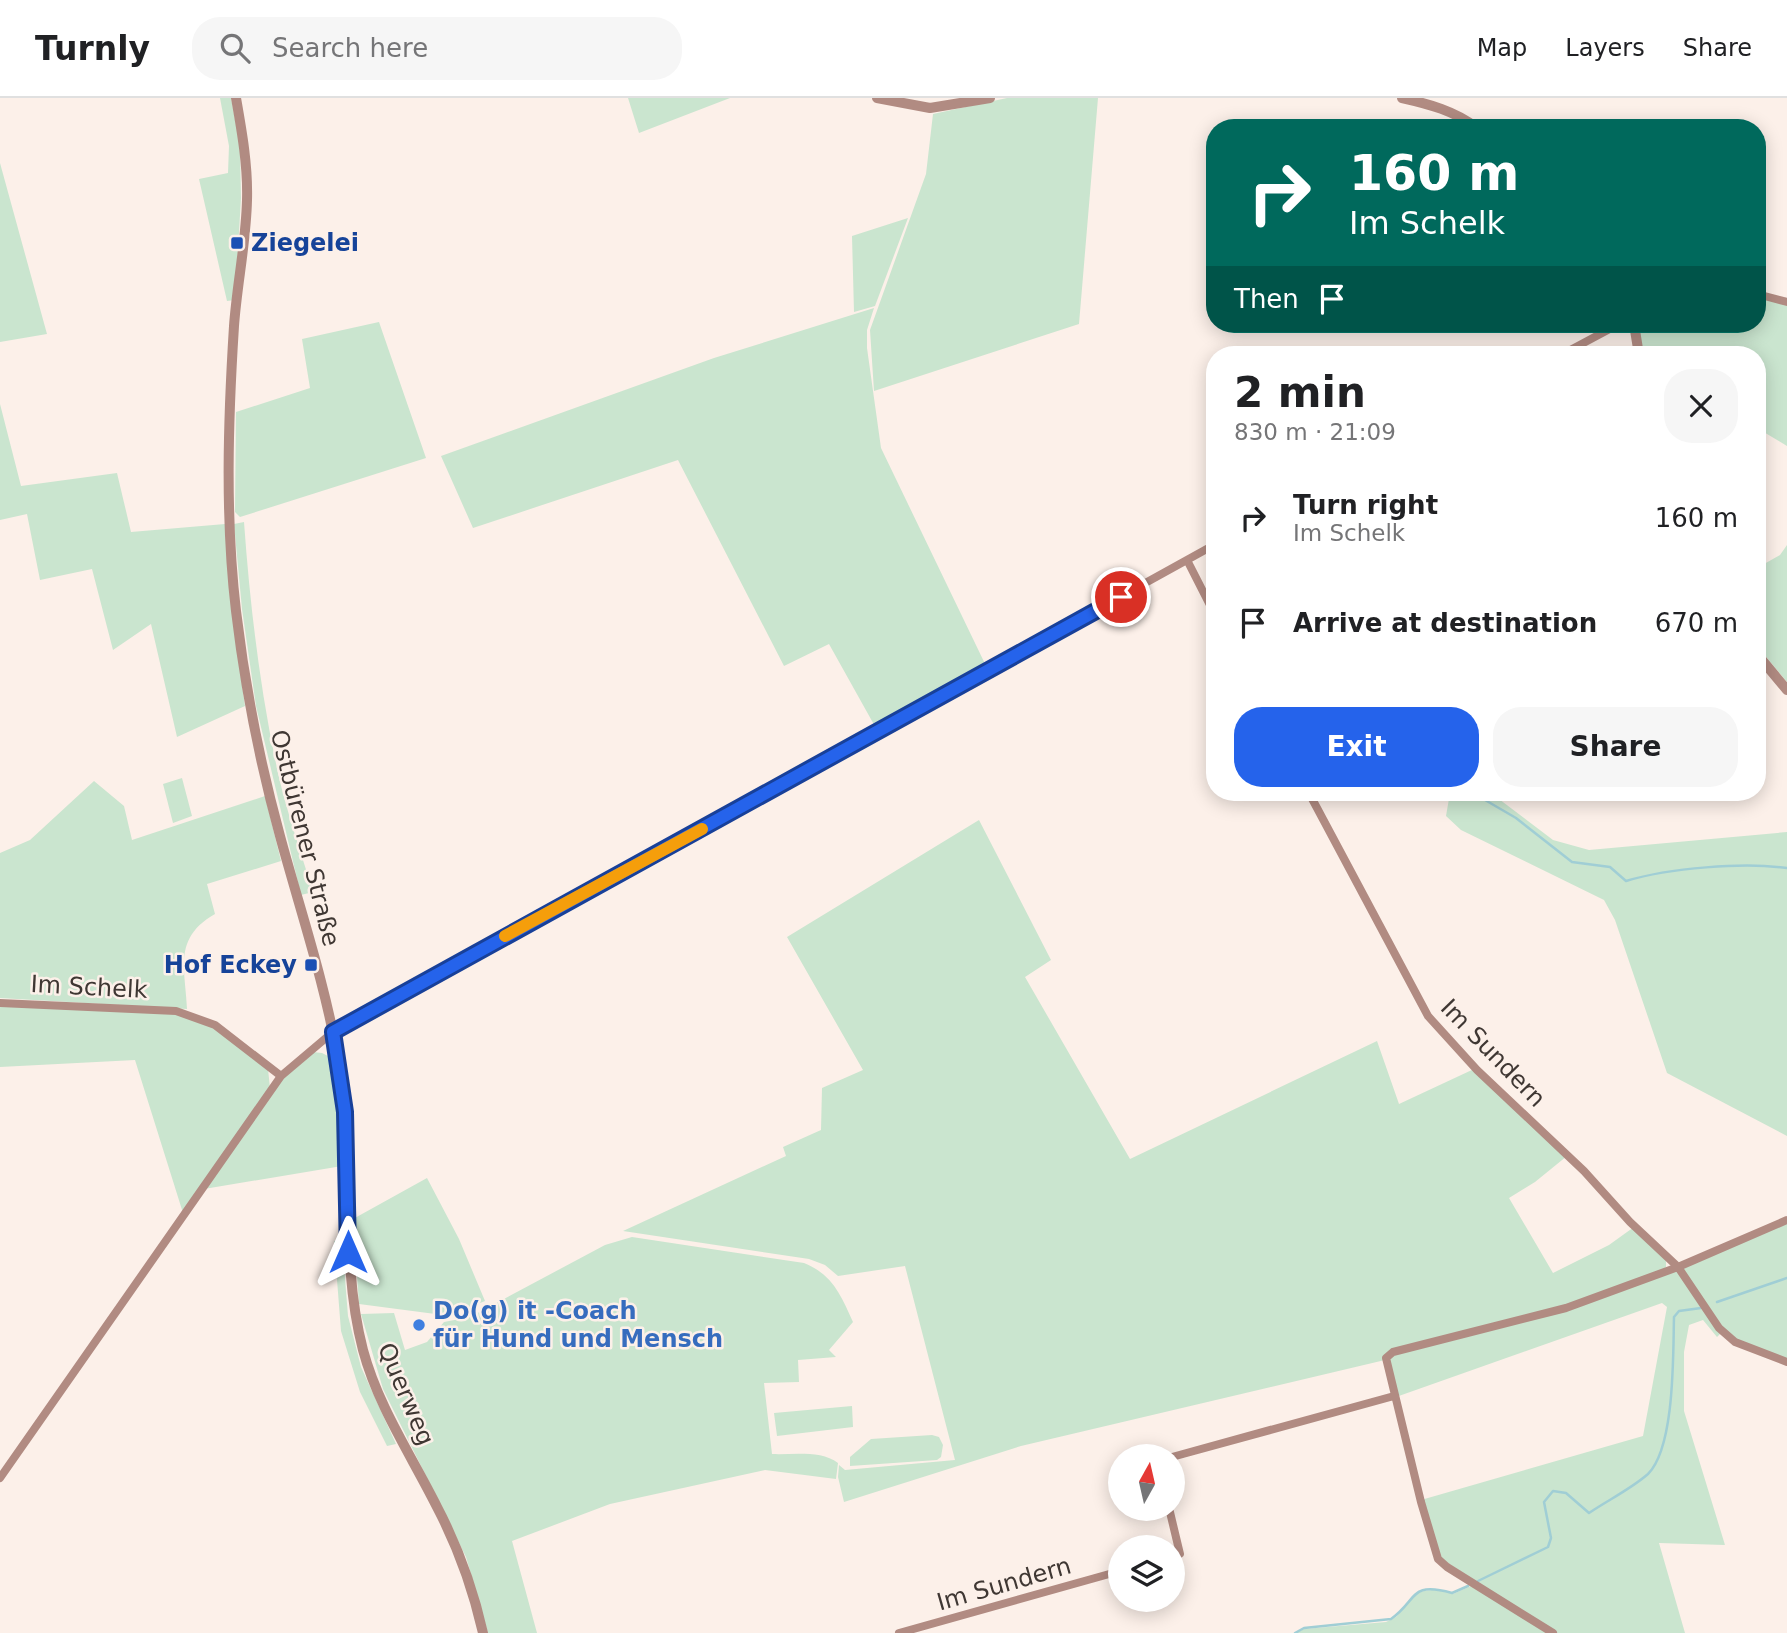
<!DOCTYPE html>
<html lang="en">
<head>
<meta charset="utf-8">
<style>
  :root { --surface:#fff; --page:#f6f6f6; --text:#202124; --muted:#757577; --line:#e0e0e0; --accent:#2563eb }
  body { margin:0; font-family:"DejaVu Sans",sans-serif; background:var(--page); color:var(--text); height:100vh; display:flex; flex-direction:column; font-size:26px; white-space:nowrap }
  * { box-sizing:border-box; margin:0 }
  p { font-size:23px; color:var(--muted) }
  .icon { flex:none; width:38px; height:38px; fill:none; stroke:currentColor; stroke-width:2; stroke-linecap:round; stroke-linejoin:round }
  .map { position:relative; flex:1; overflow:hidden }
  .panel { position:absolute; left:1206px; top:248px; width:560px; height:455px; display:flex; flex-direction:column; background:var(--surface); border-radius:28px; box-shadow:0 4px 18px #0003 }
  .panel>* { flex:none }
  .top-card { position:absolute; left:1206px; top:21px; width:560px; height:214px; border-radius:28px; box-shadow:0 4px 18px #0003; background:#00695c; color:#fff; overflow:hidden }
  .needle { width:46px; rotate:8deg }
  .controls { position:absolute; left:1108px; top:1346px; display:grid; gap:14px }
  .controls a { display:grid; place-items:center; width:77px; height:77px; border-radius:50%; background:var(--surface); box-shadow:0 4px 18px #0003; font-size:35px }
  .pin { position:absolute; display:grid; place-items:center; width:60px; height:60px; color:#fff; margin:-30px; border:4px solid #fff; border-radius:50%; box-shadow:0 2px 7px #0007 }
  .me { position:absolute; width:77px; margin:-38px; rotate:0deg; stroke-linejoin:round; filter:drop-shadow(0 0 5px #0008) }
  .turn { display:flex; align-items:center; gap:24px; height:147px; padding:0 28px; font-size:32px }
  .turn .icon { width:91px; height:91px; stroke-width:2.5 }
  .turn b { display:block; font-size:49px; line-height:60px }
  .then { display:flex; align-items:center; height:66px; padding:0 28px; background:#0003; gap:14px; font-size:26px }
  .round { display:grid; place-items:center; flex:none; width:74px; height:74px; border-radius:28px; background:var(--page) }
  .head { display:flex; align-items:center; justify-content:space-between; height:119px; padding:0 28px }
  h1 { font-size:42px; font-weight:800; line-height:52px }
  .action { display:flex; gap:14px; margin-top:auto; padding:14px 28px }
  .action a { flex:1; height:80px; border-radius:28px; background:var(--accent); color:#fff; font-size:28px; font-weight:800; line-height:80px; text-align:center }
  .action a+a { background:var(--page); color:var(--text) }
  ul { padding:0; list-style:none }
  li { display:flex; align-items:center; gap:21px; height:105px; padding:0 28px }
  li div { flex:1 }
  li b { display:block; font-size:26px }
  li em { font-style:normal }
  header { display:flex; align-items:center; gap:42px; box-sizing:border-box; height:98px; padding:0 35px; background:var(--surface); border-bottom:2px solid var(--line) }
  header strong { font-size:33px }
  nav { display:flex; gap:38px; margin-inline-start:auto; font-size:24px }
  .search { width:490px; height:63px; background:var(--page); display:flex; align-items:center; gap:18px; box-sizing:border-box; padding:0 24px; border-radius:28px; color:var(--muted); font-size:26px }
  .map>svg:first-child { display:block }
  .green { fill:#cae5cf }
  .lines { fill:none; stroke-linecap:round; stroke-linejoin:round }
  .stream { stroke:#a0ced5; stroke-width:2.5 }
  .minor { stroke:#b18b82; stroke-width:8 }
  .tertiary { stroke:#b18b82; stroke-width:10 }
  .route-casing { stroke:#184099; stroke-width:18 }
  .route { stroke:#2563eb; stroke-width:12 }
  .slow { stroke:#f59e0b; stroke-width:12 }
  .transit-dot { fill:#1a4fb4; stroke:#fcf0e9; stroke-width:2.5 }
  .shop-dot { fill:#3f7fe0; stroke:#fcf0e9; stroke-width:2.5 }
  .labels { text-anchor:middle; stroke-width:5; stroke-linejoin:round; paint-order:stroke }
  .transit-label { font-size:24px; font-weight:bold; fill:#164399; stroke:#fcf0e9; text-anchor:start }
  .street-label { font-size:24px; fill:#3f3733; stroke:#fcf0e9 }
  .shop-label { font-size:24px; font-weight:bold; fill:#366cbe; stroke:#fcf0e9; text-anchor:start }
</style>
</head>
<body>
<header>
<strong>Turnly</strong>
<div class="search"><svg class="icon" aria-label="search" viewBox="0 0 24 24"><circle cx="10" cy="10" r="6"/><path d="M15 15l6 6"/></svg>Search here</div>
<nav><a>Map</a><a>Layers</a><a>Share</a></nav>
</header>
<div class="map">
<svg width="1787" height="1535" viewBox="0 0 1787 1535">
  <rect width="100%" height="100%" fill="#fcf0e9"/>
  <path class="green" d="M220 0H231L240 48 241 100 235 202 227 203 199 81 228 75 229 48Z
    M628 0H730L639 35Z
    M1007 0H1098L1079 226 874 293 870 232 926 76 933 16Z
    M0 65 47 236 0 244Z
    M908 120 875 208 854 214 852 138Z
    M1757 198 1787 207V348L1757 330V257H1643L1637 226H1757Z
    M874 210 867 232V250L881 350 988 572 877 632 829 546 784 568 678 362 473 430 441 358 714 260Z
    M379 224 426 360 240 419 235 414 236 314 310 290 302 241Z
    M0 306 21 388 117 375 131 434 225 426 232 515 245 608 177 639 151 526 113 552 92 471 40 482 27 416 0 422Z
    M244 424C250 508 260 592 278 675 287 715 301 754 313 794L301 797 256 608 242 511 234 426Z
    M1787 447V584L1757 548V470L1780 457Z
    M182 680 192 718 173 725 163 686Z
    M94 683 124 708 132 742 265 698 281 763 207 786 215 816C173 840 185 870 187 911L0 900V755L30 742Z
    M1450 695H1491L1553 742 1589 752 1787 734V1038L1667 975 1615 822 1604 802 1461 732 1446 718Z
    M979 722 1051 862 1025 879 1130 1061 1377 943 1399 1006 1474 971 1567 1058 1535 1084 1509 1100 1553 1175 1609 1147 1634 1129 1666 1160V1169L1658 1175 1566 1209 1392 1254 1385 1262 1021 1348 844 1404 838 1379 839 1367 845 1372 955 1362 905 1168 838 1178 825 1167 809 1161 623 1133 786 1058 783 1049 821 1032 822 990 863 972 787 839Z
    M0 907 176 915 215 930 268 971 270 990 183 1115 135 962 0 969Z
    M313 954 322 955 332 960 340 1015 342 1068 204 1091 284 979Z
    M427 1080 459 1141 485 1203 453 1216 443 1217 359 1206 353 1121Z
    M1787 1124V1263L1735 1243 1721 1229 1681 1170Z
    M632 1139 804 1165C832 1176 841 1197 853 1224L829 1252 836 1259 798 1262 799 1284 764 1285 772 1356C793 1357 821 1352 838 1365L836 1381 765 1372 610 1406 512 1443 537 1535H488L466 1459 383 1291 361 1216 394 1215 405 1252 427 1244 444 1224 470 1219 605 1147Z
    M334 1143H342L348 1218 361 1269 396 1346 387 1348 360 1294 341 1233Z
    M1678 1170 1722 1234 1717 1239 1703 1222 1689 1227 1684 1254V1313L1725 1447 1659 1445 1685 1535H1556L1440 1460 1421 1402 1643 1338 1667 1209 1662 1205 1396 1299 1387 1261 1393 1255 1565 1211Z
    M852 1308 853 1329 777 1338 774 1315Z
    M932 1337 939 1339 943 1347 941 1359 937 1362 850 1368V1359L871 1341Z
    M1471 1488 1547 1535H1296L1304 1531 1386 1524 1396 1519 1418 1494 1438 1491 1453 1496Z"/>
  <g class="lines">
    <path class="stream" d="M1473 695 1516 720 1572 764 1610 769 1626 783C1669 770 1743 764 1787 770
      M1717 1204 1787 1180
      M1478 1483 1548 1449 1551 1440 1544 1404 1553 1393 1566 1395 1589 1415C1608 1402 1631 1391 1648 1376 1675 1349 1673 1257 1674 1219L1679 1213 1701 1210
      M1295 1535 1304 1530 1391 1521C1418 1502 1409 1483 1452 1495L1468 1488"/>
    <path class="minor" d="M1757 196 1787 204
      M1561 257 1619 226
      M1187 462 1214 515
      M1309 695 1428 918 1477 972 1584 1073 1630 1124 1678 1169 1719 1230 1735 1244 1787 1264
      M0 905 176 913 215 927 281 978
      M1172 1359 1394 1298
      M0 1380 281 978 333 934 1214 447
      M1169 1410 1180 1456 1172 1459
      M899 1535 1120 1473
      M1553 1535 1447 1469 1438 1461 1421 1404 1386 1260 1393 1254 1566 1210 1678 1169 1787 1122"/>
    <path class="tertiary" d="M236 0C242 34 248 68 247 102 246 145 237 186 234 228 228 323 225 419 236 513 245 589 260 665 280 738 300 812 325 885 338 961 356 1057 338 1156 363 1252 378 1308 411 1357 437 1409 458 1449 473 1491 483 1535
      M877 0 930 10 990 0
      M1402 0C1429 6 1455 13 1477 30
      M1634 226 1639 257
      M1757 556 1787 592"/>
  </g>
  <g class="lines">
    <g class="route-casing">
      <path id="route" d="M348 1154 345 1014 333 934 1121 499"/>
    </g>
    <use href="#route" class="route"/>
    <path class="slow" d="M505 838 702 731"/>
  </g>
  <g class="transit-dot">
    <rect x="230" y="138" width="14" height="14" rx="3.5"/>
    <rect x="304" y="860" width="14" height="14" rx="3.5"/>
  </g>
  <circle class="shop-dot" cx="419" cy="1227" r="7"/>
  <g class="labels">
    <g class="transit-label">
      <text x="251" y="153">Ziegelei</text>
      <text x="297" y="875" text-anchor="end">Hof Eckey</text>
    </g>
    <g class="street-label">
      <text transform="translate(305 740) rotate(76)" y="8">Ostbürener Straße</text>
      <text transform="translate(89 889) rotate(3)" y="8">Im Schelk</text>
      <text transform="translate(1493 955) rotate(46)" y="8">Im Sundern</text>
      <text transform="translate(406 1296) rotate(67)" y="8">Querweg</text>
      <text transform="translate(1004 1486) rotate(-16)" y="8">Im Sundern</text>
    </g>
    <g class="shop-label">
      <text x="433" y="1221">Do(g) it -Coach<tspan x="433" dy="28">für Hund und Mensch</tspan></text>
    </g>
  </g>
</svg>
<div class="controls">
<a><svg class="needle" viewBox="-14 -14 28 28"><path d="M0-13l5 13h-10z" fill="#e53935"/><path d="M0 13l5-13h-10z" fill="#757577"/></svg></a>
<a><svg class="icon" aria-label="layers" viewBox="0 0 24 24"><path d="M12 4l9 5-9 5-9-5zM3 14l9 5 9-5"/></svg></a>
</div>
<div class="pin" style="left:1121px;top:499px;background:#d93025"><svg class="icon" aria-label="arrive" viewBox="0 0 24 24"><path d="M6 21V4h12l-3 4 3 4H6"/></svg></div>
<svg class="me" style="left:348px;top:1154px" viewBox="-20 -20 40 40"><path d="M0-17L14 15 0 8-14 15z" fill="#2563eb" stroke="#fff" stroke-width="4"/></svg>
<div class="top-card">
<div class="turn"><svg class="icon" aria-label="right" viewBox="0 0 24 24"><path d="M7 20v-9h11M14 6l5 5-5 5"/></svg><div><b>160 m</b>Im Schelk</div></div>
<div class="then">Then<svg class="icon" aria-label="arrive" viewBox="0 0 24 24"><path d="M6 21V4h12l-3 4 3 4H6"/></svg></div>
</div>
<section class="panel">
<div class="head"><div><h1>2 min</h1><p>830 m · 21:09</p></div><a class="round"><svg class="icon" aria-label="close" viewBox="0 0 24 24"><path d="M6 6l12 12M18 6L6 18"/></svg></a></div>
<ul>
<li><svg class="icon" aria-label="right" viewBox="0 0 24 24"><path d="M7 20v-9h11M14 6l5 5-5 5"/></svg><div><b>Turn right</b><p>Im Schelk</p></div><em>160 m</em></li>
<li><svg class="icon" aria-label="arrive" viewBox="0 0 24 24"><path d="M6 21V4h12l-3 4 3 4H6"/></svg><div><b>Arrive at destination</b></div><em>670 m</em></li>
</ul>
<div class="action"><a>Exit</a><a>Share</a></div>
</section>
</div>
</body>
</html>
